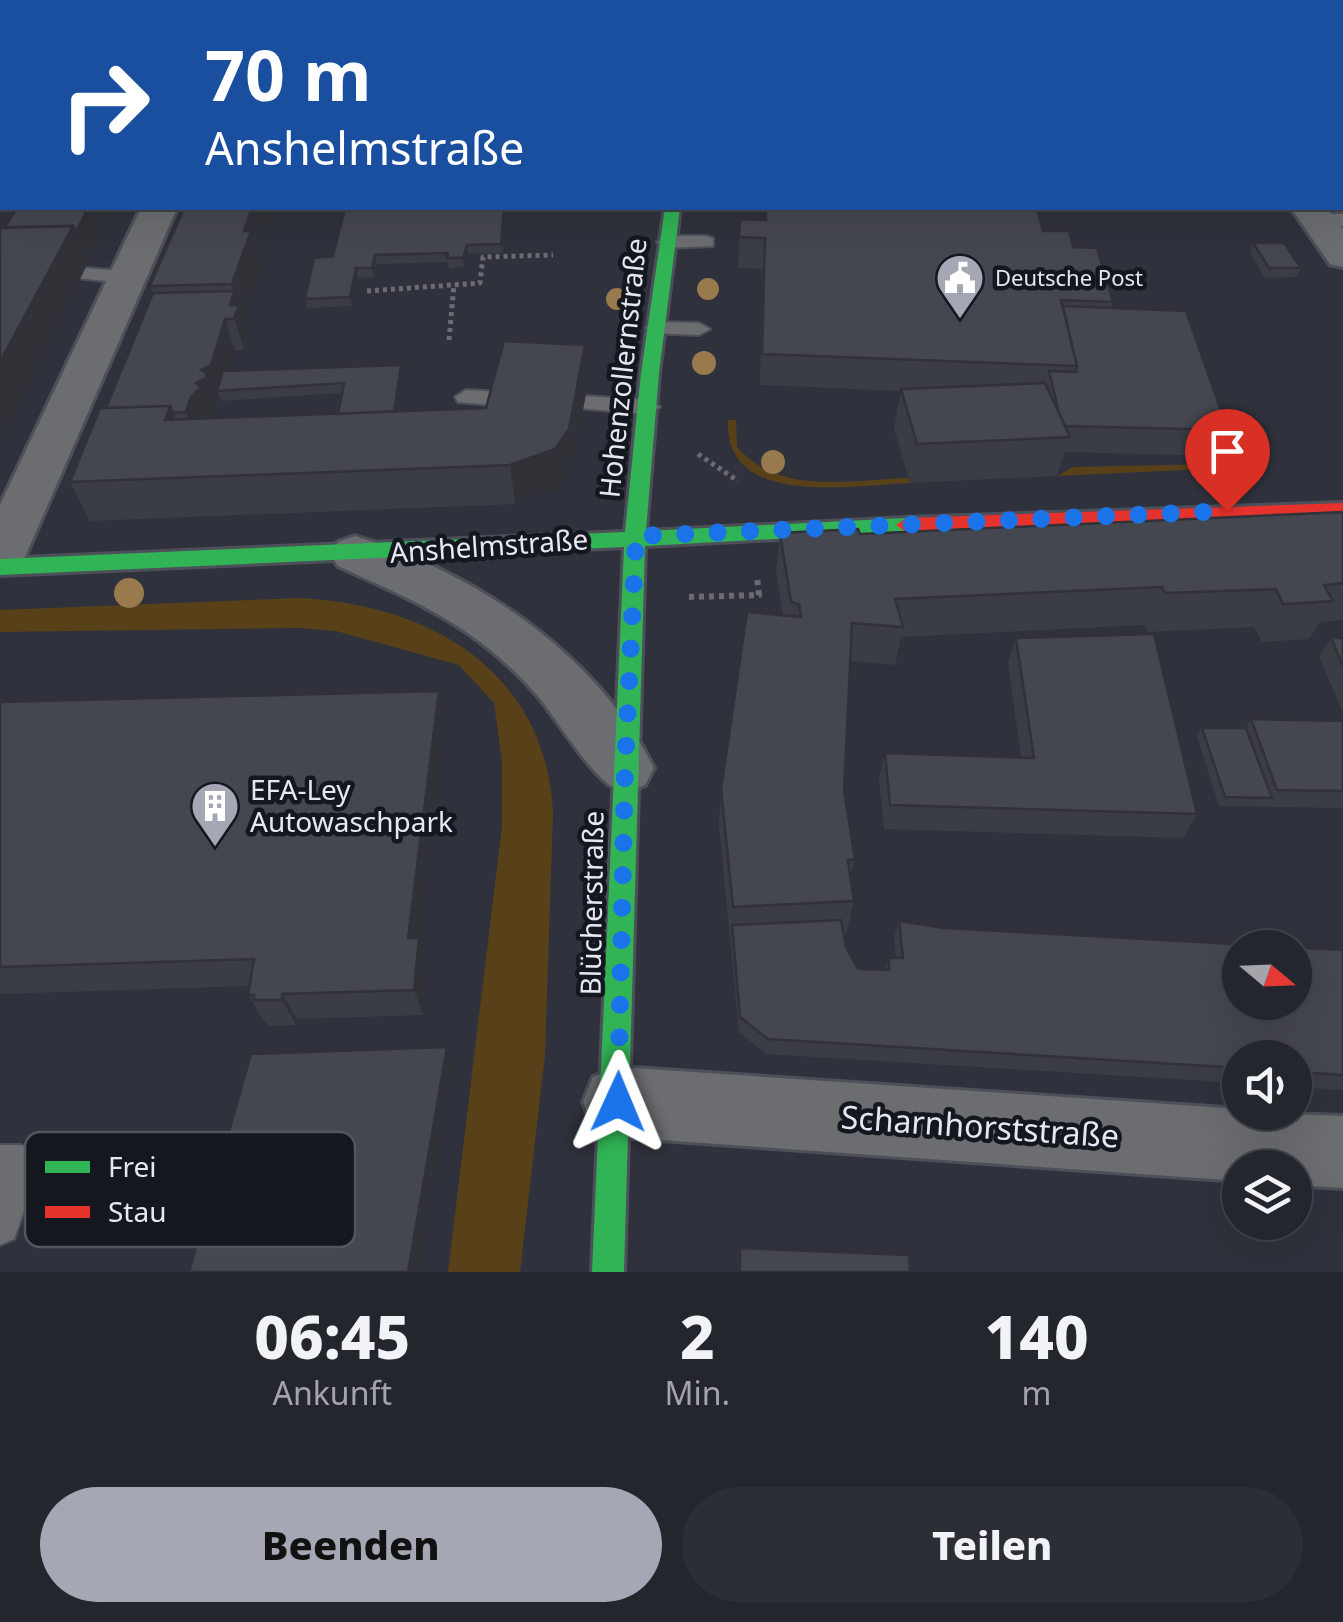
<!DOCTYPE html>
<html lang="de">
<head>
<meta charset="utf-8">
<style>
  :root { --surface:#23262d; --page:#2b2e35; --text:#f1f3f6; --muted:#a3a5aa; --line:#404349; --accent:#a5a8b4 }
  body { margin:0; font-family:"Noto Sans",sans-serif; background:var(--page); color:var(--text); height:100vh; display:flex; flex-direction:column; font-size:38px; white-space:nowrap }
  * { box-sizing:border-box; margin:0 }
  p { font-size:32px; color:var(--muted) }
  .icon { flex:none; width:55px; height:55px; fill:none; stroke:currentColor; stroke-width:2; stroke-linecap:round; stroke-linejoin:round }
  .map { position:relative; height:1272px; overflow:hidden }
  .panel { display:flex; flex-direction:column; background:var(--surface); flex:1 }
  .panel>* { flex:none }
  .banner { position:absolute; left:0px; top:0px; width:1345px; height:210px; box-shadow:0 10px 40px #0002,0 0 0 2px var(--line); background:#1a4fa0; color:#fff; overflow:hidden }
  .needle { width:65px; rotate:109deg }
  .controls { position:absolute; left:1222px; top:930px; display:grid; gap:20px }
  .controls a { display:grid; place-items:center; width:90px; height:90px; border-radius:50%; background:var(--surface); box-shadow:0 10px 40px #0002,0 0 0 2px var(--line); font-size:50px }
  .pin { position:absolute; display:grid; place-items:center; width:85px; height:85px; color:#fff; margin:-102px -42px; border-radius:50% 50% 50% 0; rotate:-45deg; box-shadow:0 0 10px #0007 }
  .pin .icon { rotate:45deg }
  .me { position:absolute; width:110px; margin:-55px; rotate:1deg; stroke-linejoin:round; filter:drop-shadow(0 0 8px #0008) }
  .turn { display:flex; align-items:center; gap:35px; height:210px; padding:0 40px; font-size:45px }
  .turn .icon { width:130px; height:130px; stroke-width:2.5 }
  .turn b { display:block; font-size:70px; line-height:85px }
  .eta { display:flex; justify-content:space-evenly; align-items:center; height:170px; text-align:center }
  .eta b { font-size:60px; font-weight:800; line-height:70px }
  .action { display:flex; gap:20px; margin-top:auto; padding:20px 40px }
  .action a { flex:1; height:115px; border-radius:60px; background:var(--accent); color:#111; font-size:40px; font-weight:800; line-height:115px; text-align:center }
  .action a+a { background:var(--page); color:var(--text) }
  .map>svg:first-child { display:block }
  .green { fill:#584119 }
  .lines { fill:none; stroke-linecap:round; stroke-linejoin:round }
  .lane-casing { stroke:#4d5059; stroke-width:4 }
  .street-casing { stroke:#4d5059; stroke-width:6 }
  .fast-casing { stroke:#4d5059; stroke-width:6 }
  .jam-casing { stroke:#4d5059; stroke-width:6 }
  .path-far2 { stroke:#6a6c72; stroke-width:4; stroke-dasharray:2.5 2.5; stroke-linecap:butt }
  .path-far1 { stroke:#6a6c72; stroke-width:5; stroke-dasharray:4 4; stroke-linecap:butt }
  .path { stroke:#6a6c72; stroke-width:6; stroke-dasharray:5 5; stroke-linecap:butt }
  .lane { fill:#6b6d71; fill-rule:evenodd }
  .street { fill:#6b6d71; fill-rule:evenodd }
  .fast { fill:#30b455; fill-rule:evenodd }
  .jam { fill:#e5322d; fill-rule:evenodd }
  .tree { fill:#987a4c }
  .wall { fill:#3b3d45; fill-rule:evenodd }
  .shaded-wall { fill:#303238 }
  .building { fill:#454750; stroke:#303238; stroke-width:2.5; fill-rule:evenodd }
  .route { stroke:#1a73e8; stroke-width:18; stroke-dasharray:0 32.4 }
  .labels { text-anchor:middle; stroke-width:9; stroke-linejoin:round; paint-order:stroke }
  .far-poi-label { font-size:22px; fill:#e4e8f4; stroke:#15171f; text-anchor:start }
  .street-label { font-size:28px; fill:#e4e8f4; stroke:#15171f }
  .poi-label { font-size:28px; fill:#e4e8f4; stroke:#15171f; text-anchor:start }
  .near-street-label { font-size:32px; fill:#e4e8f4; stroke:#15171f }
  .key { fill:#15171f; stroke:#53565f; stroke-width:2.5 }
  .key-label { font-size:28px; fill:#e4e8f4 }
</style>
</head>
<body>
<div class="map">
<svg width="1343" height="1272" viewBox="0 0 1343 1272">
  <rect width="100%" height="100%" fill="#2f323c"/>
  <path class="green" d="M728 420H736L737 447C780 496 849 480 908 478L910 483C851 485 724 509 728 420Z
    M1219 464H1247L1248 467 1057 476 1073 467Z
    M301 598C430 605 545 670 553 812L545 1055 520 1272H448L502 826V762L494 703 459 665 336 631 301 628 0 632V610Z"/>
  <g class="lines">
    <g class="lane-casing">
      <path id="lane" d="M1343 214V226H1318L1308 220 1318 214Z
        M706 236 713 238V246L667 248 657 242 667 236Z
        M83 268 126 271 136 277 126 283 76 278V270Z
        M657 322 699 323 710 329 699 335 649 333 646 328 649 323Z
        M466 390 503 392 514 399 503 406 458 402 455 397Z
        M584 396 649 400 660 407 649 414 576 408 573 403 576 398Z
        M0 1145H21L34 1151 40 1164 14 1239 0 1245Z"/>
    </g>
    <g class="street-casing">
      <path id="street" d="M886 0H924L925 2H888Z
        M1342 109H1343V129H1342Z
        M141 208H177L25 557 17 569 0 575V505Z
        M1291 208H1327L1343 229V267L1330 264Z
        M355 536C474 572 597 654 654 768L645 785C639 787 630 792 623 791 598 789 556 717 537 695 476 626 419 603 338 566L330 554 338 542Z
        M618 1067 1240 1109V1112L1343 1116V1188L1295 1185V1168H1240V1181L618 1137 593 1127 583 1102 593 1077Z"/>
    </g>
    <g class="fast-casing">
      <path id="fast" d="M665 208H680L659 373 646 531 906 518 916 525 906 532 645 546 624 1272H592L624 547 0 575V559L625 532 641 373Z"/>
    </g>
    <g class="jam-casing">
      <path id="jam" d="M1343 503V517L906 532 896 525 906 518Z"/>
    </g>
    <path class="path-far2" d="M836 0 847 2"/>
    <path class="path-far1" d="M367 291 480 283 483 257 553 255
      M449 340 454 284
      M698 454 738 481"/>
    <path class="path" d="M689 597 759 595 757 578"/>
    <use href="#lane" class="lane"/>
    <use href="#street" class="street"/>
    <use href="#fast" class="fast"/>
    <use href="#jam" class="jam"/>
  </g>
  <g class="tree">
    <circle cx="708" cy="289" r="11"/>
    <circle cx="617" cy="299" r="11"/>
    <circle cx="704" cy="363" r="12"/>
    <circle cx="773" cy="462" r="12"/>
    <circle cx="129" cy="593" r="15"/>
  </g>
  <path class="wall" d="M0 0H6L2 2V115H0Z
    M462 0H654L649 2H462Z
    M1020 0H1099L1096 2H1030Z
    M1185 0H1272L1270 2H1182Z
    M184 208H275L258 257 262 268 244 322 249 336 244 350 235 351 229 371 401 365 403 375 398 411 486 408 585 345 588 383 572 468 559 488 515 504 90 521 70 482 106 408 153 293 150 286ZM342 393 338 414 212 419 210 413 217 410 218 404 216 400 220 398 221 401Z
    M506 208 503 253 468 254 464 267 449 268 448 262 377 264 374 277 358 278 353 306 307 308 305 299 333 256Z
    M765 208H1037L1043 231 1073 247 1113 302 1111 308 1228 430 1217 456 1065 452 1057 476 910 483 894 428 901 391 760 385 763 269 738 268 740 219 765 220Z
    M1253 243 1301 268 1296 277 1265 278 1250 253Z
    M1343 512V620L1320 622 1309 639 1262 642 1254 627 1147 632 1145 625 901 637 895 665 850 661 844 791 855 859 850 878 854 901 846 934H844L846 947 858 969 885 970 889 958H896L894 937 899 921 944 928 1343 950V1090L1295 1087V1058H1240V1083L766 1054 739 1032 719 826 721 790 783 616 776 571 780 533 860 534Z
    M1016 638 1197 814 1183 838 884 829 879 778 885 753 1021 757 1008 663Z
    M1331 638H1343V713L1319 656Z
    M0 702 446 721 420 942 428 965 423 1015 297 1019 296 1025 269 1026 266 1021H264L248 995 250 986 0 994Z
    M1251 719 1343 721V808L1219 806 1197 737 1202 728H1246Z"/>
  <path class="shaded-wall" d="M638 0H654L649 2H637Z
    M2 193V208H12L1 227 0 197Z
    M88 208H115L0 442V362L73 226Z
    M252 208H275L258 257 262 268 244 322 249 336 244 350 230 305 234 291 232 284 244 231Z
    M504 208H506L503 253 501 244Z
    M467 245 468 254 464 267 463 258Z
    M375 255 377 264 374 277 372 268Z
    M356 268 358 278 353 306 350 297Z
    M225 319 235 351 224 391H217L220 398 216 400 218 404 217 410 210 413 212 419 198 444 186 412 201 370Z
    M585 345 588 383 572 468 559 488 515 504 510 465Z
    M401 365 403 375 396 425 394 416Z
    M170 406 186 445 165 420Z
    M439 691 446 721 420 942 428 965 423 1015 414 990 408 938Z
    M282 994 297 1019 296 1025 282 1000Z
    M447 1047 454 1067 420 1272H408Z"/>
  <path class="building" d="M39 0H112L110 2H37Z
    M112 0H207L204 2H110Z
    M282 0H378L377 2H281Z
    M1185 0H1229L1227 2H1182Z
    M1342 3H1343V70H1342Z
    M0 5H2V25H0Z
    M0 28H2V54H0Z
    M0 71H2V92H0Z
    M0 124H2V169H0Z
    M0 176H2V193L0 197Z
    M17 208H88L76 232 73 226 5 227Z
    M184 208H252L244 231H251L232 284 150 286Z
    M345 208H504L501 244 467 245 463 258H447L448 253 375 255 372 268H356L350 297 305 299 314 258 333 256Z
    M766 208H1037L1043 231H1069L1073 247 1097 248 1113 302 1061 300 1077 366 762 354 765 238 739 237 740 219 766 220Z
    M73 226 15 334 0 362V228Z
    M1253 243H1284L1301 268H1269Z
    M234 291 230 305H239L234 319H225L211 365 201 370 207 373 206 378 196 383 201 387 191 397 186 412 173 413 170 406 106 408 153 293Z
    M1063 306 1186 311 1228 430 1065 426 1059 413 1049 371 1076 372 1077 366Z
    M504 341 585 345 569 429 555 449 510 465 70 482 100 408 170 406 165 420 486 408Z
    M401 365 394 411 338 414 344 383 217 391 223 371Z
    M1045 383 1070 437 917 444 901 389Z
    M1343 512V583L1324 585 1333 601 1283 604 1276 589 1165 593 1162 587 895 599 903 627 852 623 844 791 855 859 848 860 854 901 733 907 721 790 747 612 801 617 799 604 791 602 780 533 858 529 860 534Z
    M1154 634 1197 814 890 805 885 753 1034 758 1016 638Z
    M1331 638H1343V666Z
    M439 691 408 938H419L414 990 282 994V1000H254V995H248L254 959 0 967V702Z
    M1251 719 1343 721V791L1277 790Z
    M1202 728H1246L1272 798 1225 797Z
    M841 920 846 947 858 969 889 970V958H903L899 921 944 928 1343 950V1075L1295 1072V1058H1240V1068L768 1039 740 1017 732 925ZM1240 948H1295V1002H1240Z
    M447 1047 408 1272H189L204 1219H198L220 1145 225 1146 251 1054Z
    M740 1248 909 1255 910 1272H740Z"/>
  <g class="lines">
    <path class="route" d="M618 1102 625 768 636 536 1227 511"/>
  </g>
  <defs>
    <g id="civic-pin" transform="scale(2.5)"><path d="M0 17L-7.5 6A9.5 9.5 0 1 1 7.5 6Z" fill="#a5a8b4" stroke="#15171f"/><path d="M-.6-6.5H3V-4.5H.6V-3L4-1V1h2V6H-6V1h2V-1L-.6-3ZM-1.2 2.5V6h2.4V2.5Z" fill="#fff"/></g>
    <g id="building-pin" transform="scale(2.5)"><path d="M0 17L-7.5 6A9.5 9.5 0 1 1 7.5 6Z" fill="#a5a8b4" stroke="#15171f"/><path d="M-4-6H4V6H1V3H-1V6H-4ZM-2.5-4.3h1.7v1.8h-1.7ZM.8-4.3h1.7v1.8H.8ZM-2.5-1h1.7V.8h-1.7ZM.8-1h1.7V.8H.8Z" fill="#fff"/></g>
  </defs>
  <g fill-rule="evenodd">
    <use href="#civic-pin" x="960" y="278"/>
    <use href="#building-pin" x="215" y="806"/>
  </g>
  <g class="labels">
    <g class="far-poi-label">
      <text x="995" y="286">Deutsche Post</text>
    </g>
    <g class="street-label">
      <text transform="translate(623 368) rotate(-84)" y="10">Hohenzollernstraße</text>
      <text transform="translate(489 546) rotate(-4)" y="10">Anshelmstraße</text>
      <text transform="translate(592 903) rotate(-89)" y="10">Blücherstraße</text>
    </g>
    <g class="poi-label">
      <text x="250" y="800">EFA-Ley<tspan x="250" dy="32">Autowaschpark</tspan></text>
    </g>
    <g class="near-street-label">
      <text transform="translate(980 1127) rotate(4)" y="11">Scharnhorststraße</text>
    </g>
  </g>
  <rect x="25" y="1132" width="330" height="115" rx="15" class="key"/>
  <rect x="45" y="1161" width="45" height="12" fill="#30b455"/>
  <rect x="45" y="1206" width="45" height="12" fill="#e5322d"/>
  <g class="key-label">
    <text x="108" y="1177">Frei</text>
    <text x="108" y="1222">Stau</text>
  </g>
</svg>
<div class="controls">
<a><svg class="needle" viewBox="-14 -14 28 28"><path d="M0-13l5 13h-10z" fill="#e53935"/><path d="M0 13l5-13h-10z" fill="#a3a5aa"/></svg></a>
<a><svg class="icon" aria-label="sound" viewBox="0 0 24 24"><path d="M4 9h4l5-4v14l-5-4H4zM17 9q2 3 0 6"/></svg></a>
<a><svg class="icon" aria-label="layers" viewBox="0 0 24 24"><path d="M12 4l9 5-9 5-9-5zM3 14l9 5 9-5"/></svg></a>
</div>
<div class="pin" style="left:1227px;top:511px;background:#d93025"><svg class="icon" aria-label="arrive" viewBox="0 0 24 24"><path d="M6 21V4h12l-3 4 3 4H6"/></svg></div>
<svg class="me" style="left:618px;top:1102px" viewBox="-20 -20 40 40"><path d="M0-17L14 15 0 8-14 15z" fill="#1a73e8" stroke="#fff" stroke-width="4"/></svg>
<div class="banner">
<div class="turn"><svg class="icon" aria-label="right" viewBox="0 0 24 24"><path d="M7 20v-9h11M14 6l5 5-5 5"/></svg><div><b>70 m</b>Anshelmstraße</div></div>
</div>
</div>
<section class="panel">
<div class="eta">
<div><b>06:45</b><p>Ankunft</p></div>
<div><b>2</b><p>Min.</p></div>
<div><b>140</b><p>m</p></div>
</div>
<div class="action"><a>Beenden</a><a>Teilen</a></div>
</section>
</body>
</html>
